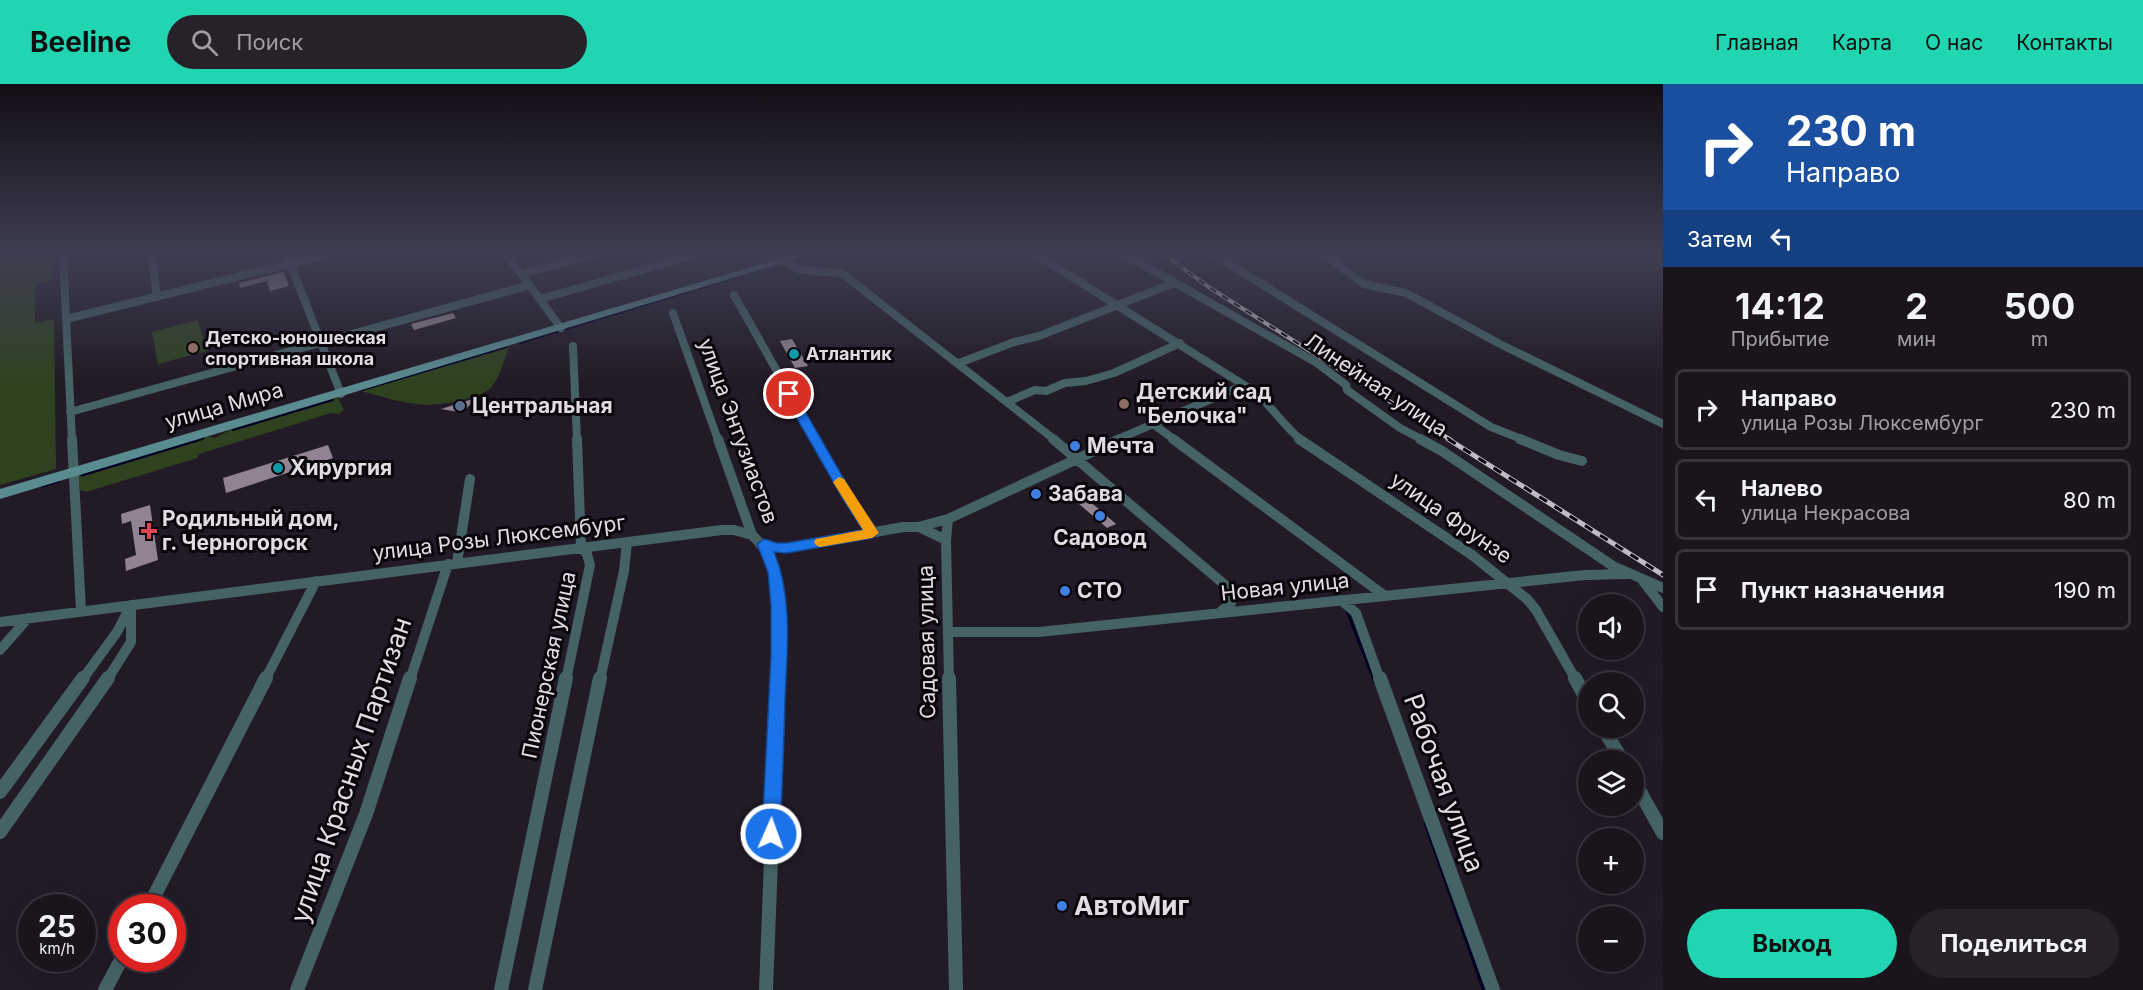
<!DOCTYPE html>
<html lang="ru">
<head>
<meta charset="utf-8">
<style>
  :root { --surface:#1a141c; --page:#272129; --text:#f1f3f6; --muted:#9f9ea3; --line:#38333b; --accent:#20d5b0 }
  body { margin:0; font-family:Inter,sans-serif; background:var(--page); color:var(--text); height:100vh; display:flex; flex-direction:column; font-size:22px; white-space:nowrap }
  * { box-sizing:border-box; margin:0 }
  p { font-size:20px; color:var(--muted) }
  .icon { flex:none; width:33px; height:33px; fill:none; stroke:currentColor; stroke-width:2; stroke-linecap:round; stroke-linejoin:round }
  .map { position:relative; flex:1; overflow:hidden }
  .drawer { display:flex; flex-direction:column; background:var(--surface); width:480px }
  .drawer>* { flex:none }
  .top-card { background:#1a4fa0; color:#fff; overflow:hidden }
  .controls { position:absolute; left:1578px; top:510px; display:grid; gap:12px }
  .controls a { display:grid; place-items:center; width:66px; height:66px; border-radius:50%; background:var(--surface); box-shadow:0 6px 24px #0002,0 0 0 2px var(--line); font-size:30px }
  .speed { position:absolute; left:18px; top:810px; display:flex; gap:12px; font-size:30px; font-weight:700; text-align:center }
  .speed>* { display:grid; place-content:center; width:78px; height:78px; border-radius:50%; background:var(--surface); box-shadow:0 6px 24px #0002,0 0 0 2px var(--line); line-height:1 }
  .speed small { font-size:15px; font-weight:400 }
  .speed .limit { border:9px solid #d22; background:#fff; color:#111 }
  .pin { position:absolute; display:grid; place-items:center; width:51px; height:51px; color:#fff; margin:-26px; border:3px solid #fff; border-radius:50%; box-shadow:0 2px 6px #0007 }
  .me { position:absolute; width:66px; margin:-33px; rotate:2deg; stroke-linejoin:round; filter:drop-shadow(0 0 4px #0008) }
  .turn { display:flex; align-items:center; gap:21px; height:126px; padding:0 24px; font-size:27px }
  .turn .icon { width:78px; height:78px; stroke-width:2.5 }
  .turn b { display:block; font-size:42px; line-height:51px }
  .then { display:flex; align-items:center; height:57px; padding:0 24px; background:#0003; gap:12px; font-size:22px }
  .eta { display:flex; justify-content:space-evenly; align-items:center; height:102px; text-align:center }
  .eta b { font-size:36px; font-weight:700; line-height:42px }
  .cta { display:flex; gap:12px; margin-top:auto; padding:12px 24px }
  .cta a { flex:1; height:69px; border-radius:36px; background:var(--accent); color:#111; font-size:24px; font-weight:700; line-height:69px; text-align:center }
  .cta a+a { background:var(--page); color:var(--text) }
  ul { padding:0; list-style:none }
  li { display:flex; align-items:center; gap:18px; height:81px; margin:0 12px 9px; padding:0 12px; border:3px solid var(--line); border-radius:9px }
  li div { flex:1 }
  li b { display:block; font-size:22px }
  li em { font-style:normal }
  header { display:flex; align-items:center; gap:36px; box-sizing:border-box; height:84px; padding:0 30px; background:var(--accent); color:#111 }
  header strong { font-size:28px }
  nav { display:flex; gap:33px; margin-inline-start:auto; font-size:21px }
  .search { width:420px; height:54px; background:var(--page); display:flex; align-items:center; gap:15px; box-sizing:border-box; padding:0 21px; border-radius:33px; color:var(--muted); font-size:22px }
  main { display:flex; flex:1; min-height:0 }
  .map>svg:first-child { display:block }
  .green { fill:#2f4220 }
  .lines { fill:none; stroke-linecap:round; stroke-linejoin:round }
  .stream-far2 { stroke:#000123; stroke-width:2 }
  .stream-far1 { stroke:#000123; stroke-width:3 }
  .stream { stroke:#000123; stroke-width:4 }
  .building { fill:#918391 }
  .street-far2 { stroke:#456366; stroke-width:8 }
  .street-far1 { stroke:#456366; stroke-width:10 }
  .street { stroke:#456366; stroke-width:14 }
  .secondary { fill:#5a8b8f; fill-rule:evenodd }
  .rail-far1-casing { stroke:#c1bbc4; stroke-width:4 }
  .rail-casing { stroke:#c1bbc4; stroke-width:5 }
  .rail-far1 { stroke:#09060b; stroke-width:2; stroke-dasharray:7; stroke-linecap:butt }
  .rail { stroke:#09060b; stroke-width:3; stroke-dasharray:9; stroke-linecap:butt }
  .route { fill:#1a73e8; stroke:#114b97; stroke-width:1.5 }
  .slow { fill:#f59e0b }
  .education-dot { fill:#8d6e63; stroke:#09060b; stroke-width:2 }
  .culture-dot { fill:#0f9aa8; stroke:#09060b; stroke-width:2 }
  .service-dot { fill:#5c6f8a; stroke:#09060b; stroke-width:2 }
  .shop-dot { fill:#3f7fe0; stroke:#09060b; stroke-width:2 }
  .health-dot { fill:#e0444e; stroke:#09060b; stroke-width:2 }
  .labels { text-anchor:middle; stroke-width:6; stroke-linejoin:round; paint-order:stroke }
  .far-poi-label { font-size:18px; font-weight:bold; fill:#e1dbe4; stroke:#09060b; text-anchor:start }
  .street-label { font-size:21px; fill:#e1dbe4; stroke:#09060b }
  .poi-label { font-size:21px; font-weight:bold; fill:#e1dbe4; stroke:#09060b; text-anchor:start }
  .near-street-label { font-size:26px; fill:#e1dbe4; stroke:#09060b }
  .near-poi-label { font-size:26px; font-weight:bold; fill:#e1dbe4; stroke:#09060b; text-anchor:start }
</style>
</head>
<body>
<header>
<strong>Beeline</strong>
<div class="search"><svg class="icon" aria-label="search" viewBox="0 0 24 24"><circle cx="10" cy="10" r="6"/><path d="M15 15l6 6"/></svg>Поиск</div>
<nav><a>Главная</a><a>Карта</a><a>О нас</a><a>Контакты</a></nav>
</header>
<main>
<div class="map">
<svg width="1663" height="906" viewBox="0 0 1663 906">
  <rect width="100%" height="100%" fill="#221a26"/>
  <path class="green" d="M0 171H52V196L35 200V239L54 235 56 385 0 401Z
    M198 236 207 267 158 280 152 248Z
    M509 263C504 275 501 291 493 301 488 309 478 311 469 314 424 327 405 319 361 307Z
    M338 314 344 326 339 330 331 329 199 370 197 374 86 408 80 406 79 391 207 352 215 354 230 346Z"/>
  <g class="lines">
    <path class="stream-far2" d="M794 178 817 171
      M520 259 752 189 782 183
      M362 306 507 263
      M233 346 333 316
      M196 356 204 354"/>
    <path class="stream-far1" d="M82 391 201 355
      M42 402 59 397
      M1347 527 1374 596"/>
    <path class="stream" d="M1374 594 1375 598
      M1426 740 1484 906"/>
  </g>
  <path class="building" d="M283 188 289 202 270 207 267 197 240 204 239 199Z
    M453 229 456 234 414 246 411 240Z
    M792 255 808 282 795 284 780 257Z
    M476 314 465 326 459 328 441 325Z
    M328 361 333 374 226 409 223 394Z
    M1080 410 1099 425 1116 440 1107 444 1072 414Z
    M150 421 158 476 126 487 125 475 136 471 131 437 122 440 121 430Z"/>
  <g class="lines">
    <path class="street-far2" d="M63 171 72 356
      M152 171 157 213
      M287 171 341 310
      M507 171 561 244
      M1037 171 1255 308C1272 323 1284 342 1301 356
      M1126 171 1317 279 1346 301 1347 306 1400 344 1423 356
      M1215 171 1491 343 1524 356
      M1325 171 1364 200 1406 209 1502 261 1663 340
      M785 177 798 185 843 190 1055 356
      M521 190 593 171
      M734 211 816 356
      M540 215 694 171
      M673 229 718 356
      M66 235 326 171
      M573 262 577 356
      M959 279 1014 258 1039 252 1174 199
      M1007 318 1035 306 1046 307 1065 299 1086 297 1114 289 1180 259
      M70 328 530 201
      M1153 340 1175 356
      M1116 356 1244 301"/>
    <path class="street-far1" d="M72 355 81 527
      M718 355 752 451C791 487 780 548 778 596
      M815 355 851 418 872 449
      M1053 355 1225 501 1231 519 1220 528
      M1173 355 1385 512
      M1299 355 1472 471 1527 515 1536 526 1576 596
      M1420 355 1442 367 1613 482 1663 504
      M1520 355 1559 371 1582 377
      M919 443 946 456
      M764 460 776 464H787L903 443H918L948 435
      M457 479 470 395
      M1643 497 1663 523
      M1341 516 1356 529 1380 596
      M0 538 722 446H734L752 451
      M948 548H1039L1585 491 1627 490
      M0 566 28 534
      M82 596 117 548 130 523
      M107 596 131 558V521
      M265 596 316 497
      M410 596 448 480
      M566 596 590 481 587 470 581 463 577 355
      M600 596 624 487 627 458
      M949 596 946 456 948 435 1120 355"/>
    <path class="street" d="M949 594 956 906
      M1380 594 1493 906
      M1575 594 1588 618
      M1603 644 1622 676
      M1634 697 1663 749
      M0 708 83 594
      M0 748 108 594
      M148 824 266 594
      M105 906 122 874
      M297 906 366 730 410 594
      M501 906 566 594
      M535 906 600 594
      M766 906 778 594"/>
    <path class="secondary" d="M792 171H809L0 415V405Z"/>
    <g class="rail-far1-casing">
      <path id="rail-far1" d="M1165 171 1210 204 1451 356"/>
    </g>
    <g class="rail-casing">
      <path id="rail" d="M1448 355 1663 491"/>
    </g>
    <use href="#rail-far1" class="rail-far1"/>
    <use href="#rail" class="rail"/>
  </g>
  <linearGradient id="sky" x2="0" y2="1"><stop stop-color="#130e15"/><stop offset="0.57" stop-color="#3e3e52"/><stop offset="1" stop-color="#3e3e52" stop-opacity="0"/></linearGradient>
  <rect width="1663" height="298" fill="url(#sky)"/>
  <path class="route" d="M789 306 795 310 856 416 879 449 872 454 787 469 774 468C793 513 787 568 785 615 784 660 782 705 780 750L778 756 771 758 765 756 762 750 771 573V521L768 488 757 460 764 455 777 459H787L863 446 845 418 783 310Z"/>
  <path class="slow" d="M839 393 844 395 879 449 872 454 820 463 816 461 814 458 816 455 863 446 833 398Z"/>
  <g class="education-dot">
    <circle cx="193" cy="264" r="6"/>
    <circle cx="1124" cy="320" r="6"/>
  </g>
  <g class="culture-dot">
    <circle cx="794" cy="270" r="6"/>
    <circle cx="278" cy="384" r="6"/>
  </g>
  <circle class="service-dot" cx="460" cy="322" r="6"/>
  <g class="shop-dot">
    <circle cx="1075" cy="362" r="6"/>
    <circle cx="1036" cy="410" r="6"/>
    <circle cx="1100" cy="432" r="6"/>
    <circle cx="1065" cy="507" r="6"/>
    <circle cx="1062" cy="822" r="6"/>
  </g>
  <path class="health-dot" d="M146 438h6v6h6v6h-6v6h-6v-6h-6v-6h6z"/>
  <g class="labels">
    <g class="far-poi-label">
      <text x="205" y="260">Детско-юношеская<tspan x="205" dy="21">спортивная школа</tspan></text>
      <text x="806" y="276">Атлантик</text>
    </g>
    <g class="street-label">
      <text transform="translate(1376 301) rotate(34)" y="7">Линейная улица</text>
      <text transform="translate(224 322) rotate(-16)" y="7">улица Мира</text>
      <text transform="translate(738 347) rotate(70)" y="7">улица Энтузиастов</text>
      <text transform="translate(1451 434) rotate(35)" y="7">улица Фрунзе</text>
      <text transform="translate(499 454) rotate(-7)" y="7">улица Розы Люксембург</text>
      <text transform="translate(1285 503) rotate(-6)" y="7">Новая улица</text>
      <text transform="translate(927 558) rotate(-91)" y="7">Садовая улица</text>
      <text transform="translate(549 581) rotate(-78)" y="7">Пионерская улица</text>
    </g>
    <g class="poi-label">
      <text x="1136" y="315">Детский сад<tspan x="1136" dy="24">"Белочка"</tspan></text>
      <text x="472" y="329">Центральная</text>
      <text x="1087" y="369">Мечта</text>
      <text x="290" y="391">Хирургия</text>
      <text x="1048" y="417">Забава</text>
      <text x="162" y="442">Родильный дом,<tspan x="162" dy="24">г. Черногорск</tspan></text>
      <text x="1100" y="461" text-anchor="middle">Садовод</text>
      <text x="1077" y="514">СТО</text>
    </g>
    <g class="near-street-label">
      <text transform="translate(351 686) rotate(-71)" y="9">улица Красных Партизан</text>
      <text transform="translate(1444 699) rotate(70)" y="9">Рабочая улица</text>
    </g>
    <g class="near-poi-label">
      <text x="1074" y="831">АвтоМиг</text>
    </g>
  </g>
</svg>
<div class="controls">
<a><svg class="icon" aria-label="sound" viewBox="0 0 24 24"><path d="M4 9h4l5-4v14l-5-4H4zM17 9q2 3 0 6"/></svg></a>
<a><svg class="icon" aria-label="search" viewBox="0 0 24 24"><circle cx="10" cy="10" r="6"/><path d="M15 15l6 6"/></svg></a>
<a><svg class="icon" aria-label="layers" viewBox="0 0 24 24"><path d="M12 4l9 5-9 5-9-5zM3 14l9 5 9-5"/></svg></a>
<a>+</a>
<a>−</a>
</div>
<div class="speed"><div>25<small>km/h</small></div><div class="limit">30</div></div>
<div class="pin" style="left:789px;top:310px;background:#d93025"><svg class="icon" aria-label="arrive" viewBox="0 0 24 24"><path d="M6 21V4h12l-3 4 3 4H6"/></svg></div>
<svg class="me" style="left:771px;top:750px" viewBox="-20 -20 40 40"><circle r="17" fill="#1a73e8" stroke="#fff" stroke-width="3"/><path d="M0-11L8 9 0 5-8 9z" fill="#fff"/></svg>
</div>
<section class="drawer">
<div class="top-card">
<div class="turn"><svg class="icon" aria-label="right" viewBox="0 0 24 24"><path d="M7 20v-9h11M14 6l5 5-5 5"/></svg><div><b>230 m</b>Направо</div></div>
<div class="then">Затем<svg class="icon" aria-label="left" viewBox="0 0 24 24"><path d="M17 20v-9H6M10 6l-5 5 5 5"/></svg></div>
</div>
<div class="eta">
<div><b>14:12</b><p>Прибытие</p></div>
<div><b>2</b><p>мин</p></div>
<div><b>500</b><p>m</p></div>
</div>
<ul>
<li><svg class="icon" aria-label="right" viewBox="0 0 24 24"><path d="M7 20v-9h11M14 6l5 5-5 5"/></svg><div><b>Направо</b><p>улица Розы Люксембург</p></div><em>230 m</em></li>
<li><svg class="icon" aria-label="left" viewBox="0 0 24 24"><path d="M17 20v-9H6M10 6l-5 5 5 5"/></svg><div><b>Налево</b><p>улица Некрасова</p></div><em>80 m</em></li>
<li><svg class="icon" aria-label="arrive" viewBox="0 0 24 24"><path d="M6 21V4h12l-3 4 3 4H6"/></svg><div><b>Пункт назначения</b></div><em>190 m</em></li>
</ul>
<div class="cta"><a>Выход</a><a>Поделиться</a></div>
</section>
</main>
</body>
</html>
